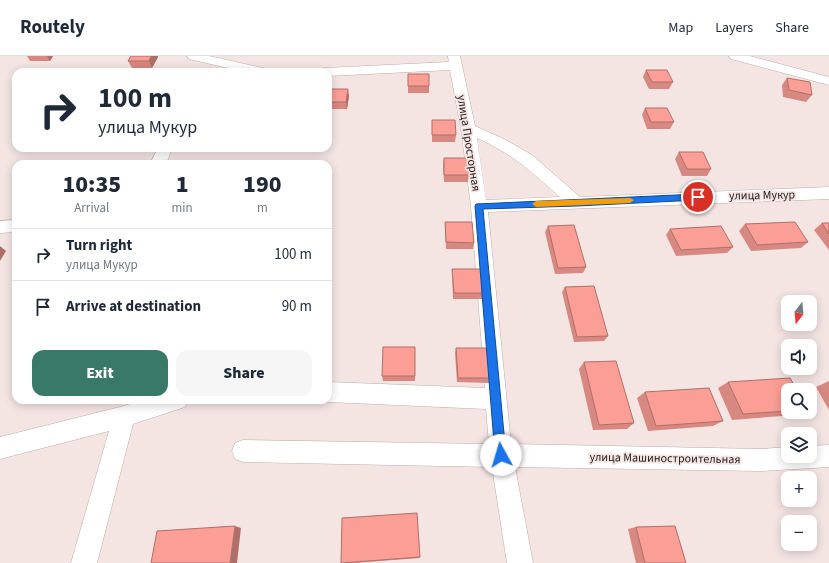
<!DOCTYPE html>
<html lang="en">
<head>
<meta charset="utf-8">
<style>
  :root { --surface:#fff; --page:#f6f6f7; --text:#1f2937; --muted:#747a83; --line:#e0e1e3; --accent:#397967 }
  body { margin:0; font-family:"Source Sans 3",sans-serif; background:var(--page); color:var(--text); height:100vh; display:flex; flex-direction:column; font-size:15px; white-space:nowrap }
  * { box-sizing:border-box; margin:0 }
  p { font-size:13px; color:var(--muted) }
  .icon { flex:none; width:22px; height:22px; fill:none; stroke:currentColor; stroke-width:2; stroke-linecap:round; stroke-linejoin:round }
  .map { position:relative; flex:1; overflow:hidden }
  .panel { position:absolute; left:12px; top:104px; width:320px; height:244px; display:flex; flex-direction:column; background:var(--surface); border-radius:12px; box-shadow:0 2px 10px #0003 }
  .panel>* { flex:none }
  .banner { position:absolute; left:12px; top:12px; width:320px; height:84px; border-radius:12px; box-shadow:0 2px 10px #0003; background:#fff; color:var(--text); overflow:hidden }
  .needle { width:26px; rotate:196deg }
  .buttons { position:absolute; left:781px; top:239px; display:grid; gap:8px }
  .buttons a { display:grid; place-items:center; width:36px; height:36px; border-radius:8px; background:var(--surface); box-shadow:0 2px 10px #0003; font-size:20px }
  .pin { position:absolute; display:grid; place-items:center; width:34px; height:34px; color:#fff; margin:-17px; border:2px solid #fff; border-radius:50%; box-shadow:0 1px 4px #0007 }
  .me { position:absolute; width:44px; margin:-22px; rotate:354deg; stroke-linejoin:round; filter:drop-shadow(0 0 3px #0008) }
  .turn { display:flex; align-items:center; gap:14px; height:84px; padding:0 20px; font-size:18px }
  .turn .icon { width:52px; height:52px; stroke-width:2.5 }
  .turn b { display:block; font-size:28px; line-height:34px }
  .eta { display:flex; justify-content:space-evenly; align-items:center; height:68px; text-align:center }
  .eta b { font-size:24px; font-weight:800; line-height:28px }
  .action { display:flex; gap:8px; margin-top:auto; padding:8px 20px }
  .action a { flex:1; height:46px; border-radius:12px; background:var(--accent); color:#fff; font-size:16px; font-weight:800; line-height:46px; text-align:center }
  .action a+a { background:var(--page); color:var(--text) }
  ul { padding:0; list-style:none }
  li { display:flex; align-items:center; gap:12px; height:52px; padding:0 20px; border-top:1px solid var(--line) }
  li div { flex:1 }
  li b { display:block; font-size:15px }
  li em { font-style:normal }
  header { display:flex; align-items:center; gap:24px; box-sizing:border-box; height:56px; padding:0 20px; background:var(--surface); border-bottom:1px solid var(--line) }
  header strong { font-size:19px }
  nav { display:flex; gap:22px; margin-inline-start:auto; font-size:14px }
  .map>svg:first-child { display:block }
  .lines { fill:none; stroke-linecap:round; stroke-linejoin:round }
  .minor-casing { stroke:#bcadab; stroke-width:1 }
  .minor { fill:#fff; fill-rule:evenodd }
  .wall { fill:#d78881 }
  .shaded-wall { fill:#af6f69 }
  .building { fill:#fa9e96; stroke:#af6f69 }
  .route { fill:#1a73e8; stroke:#114b97 }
  .slow { fill:#f59e0b }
  .labels { text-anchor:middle; stroke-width:3.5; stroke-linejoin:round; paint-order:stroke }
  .street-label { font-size:12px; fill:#282221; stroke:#f4e5e3 }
</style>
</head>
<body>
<header>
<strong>Routely</strong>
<nav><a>Map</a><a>Layers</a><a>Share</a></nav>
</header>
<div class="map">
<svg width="829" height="507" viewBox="0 0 829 507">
  <rect width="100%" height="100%" fill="#f4e5e3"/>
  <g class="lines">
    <g class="minor-casing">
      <path id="minor" d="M187 0H209L267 13 268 16H245L189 3Z
        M448 0H460L475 70 506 84 532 99 580 141 829 131V143L488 156 511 388 761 393 788 391V400H810V390L829 389V411L761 415 515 411 533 507H507L492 411 243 406 235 403 232 395 235 387 243 384 489 388 486 353 328 346 323 344H328V326L485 332 471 150 461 73 450 14 328 20V16H319L320 13 325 12 449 6ZM477 82C513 98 532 116 560 141L486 144Z
        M729 0H750L829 21V29L731 3Z
        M158 92H172L166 108H150Z
        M16 164V176L0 177V165Z
        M143 344H188L185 351 133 368 97 507H71L109 375 0 403V381L124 350Z"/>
    </g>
    <use href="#minor" class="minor"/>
  </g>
  <path class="wall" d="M27 0H53L50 5H30Z
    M158 1 152 12H132L128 5Z
    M646 14 673 26 669 33H649L643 21Z
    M408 18 429 30V37H408Z
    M787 22 812 39 806 46 783 41 782 29Z
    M328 33 349 40 347 53H328Z
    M645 52 674 66 670 73H647L642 59Z
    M432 64 456 79 455 86H432Z
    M679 96 711 113 707 120H682L675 103Z
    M444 102 469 119 468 126H444L443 109Z
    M445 166 474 187 473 193H446L445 172Z
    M822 167H829V194L814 174Z
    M745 168 808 186 801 192 751 195 739 175Z
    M548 170 586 211 583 217 555 218 545 176Z
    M670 173 733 191 727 197 676 200 666 179Z
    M452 213 483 237 482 243H453L452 219Z
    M565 231 608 280 604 285 574 286 562 236Z
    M415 291V325H383L382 320Z
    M456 292 491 322 489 327 457 326 455 297Z
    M584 306 634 367 627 373 593 374 579 313Z
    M829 325V354L816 331Z
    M728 326 788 334V356H803L795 359 732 364 718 332Z
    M645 336 723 365 713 370 648 375 637 342Z
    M636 471 686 507H636L628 473Z
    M420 501V502L354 507H341Z"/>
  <path class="shaded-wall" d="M47 0H53L50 5Z
    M151 0H158V1L152 12 149 5Z
    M122 13 124 16H120Z
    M348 33 349 40 347 53 346 46Z
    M0 190 6 195 0 205Z
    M235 470 241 472 237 507H230Z"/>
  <path class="building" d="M131 0H151L149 5H128Z
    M101 13H122L120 16H99Z
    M646 14H667L673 26H652Z
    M408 18H429V30H408Z
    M787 22 810 26 812 39 789 34Z
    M328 33H348L346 46H328Z
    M645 52H667L674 66H651Z
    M432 64H455L456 79H432Z
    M679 96H703L711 113H687Z
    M444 102H468L469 119H444Z
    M445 166H472L474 187 446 186Z
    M795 166 808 186 757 189 745 168Z
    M822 167H829V178Z
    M574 169 586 211 558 212 548 170Z
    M721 170 733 191 681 194 670 173Z
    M452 213H481L483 237H454Z
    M594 230 608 280 577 281 565 231Z
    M383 291H415V320H382Z
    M456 292H488L491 322H458Z
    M616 305 634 367 599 369 584 306Z
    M790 322 797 334H788V355L743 358 728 326Z
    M709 332 723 365 656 370 645 336Z
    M417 457 420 501 341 507 342 462Z
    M235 470 230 507H151L157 475Z
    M675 470 686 507H645L636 471Z"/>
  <path class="route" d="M698 138 702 141 698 144 577 150 483 153 506 399 505 403 501 405 497 403 495 399 475 150 476 148Z"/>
  <path class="slow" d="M630 142 634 144 630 147 536 151 532 148 536 145Z"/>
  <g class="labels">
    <g class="street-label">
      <text transform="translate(469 87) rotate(81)" y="4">улица Просторная</text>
      <text transform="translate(762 139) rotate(-1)" y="4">улица Мукур</text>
      <text transform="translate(665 402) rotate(1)" y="4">улица Машиностроительная</text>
    </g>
  </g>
</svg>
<div class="buttons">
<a><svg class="needle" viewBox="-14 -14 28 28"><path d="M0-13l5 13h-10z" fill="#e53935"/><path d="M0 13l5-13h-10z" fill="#747a83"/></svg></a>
<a><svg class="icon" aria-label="sound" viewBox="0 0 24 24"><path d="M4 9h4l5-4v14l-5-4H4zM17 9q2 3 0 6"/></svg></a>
<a><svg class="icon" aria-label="search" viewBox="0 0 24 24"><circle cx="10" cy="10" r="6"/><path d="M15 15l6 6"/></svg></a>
<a><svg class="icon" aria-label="layers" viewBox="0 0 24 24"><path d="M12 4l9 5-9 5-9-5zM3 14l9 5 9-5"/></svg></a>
<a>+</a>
<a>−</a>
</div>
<div class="pin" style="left:698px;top:141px;background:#d93025"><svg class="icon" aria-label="arrive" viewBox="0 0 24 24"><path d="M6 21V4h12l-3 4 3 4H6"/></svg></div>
<svg class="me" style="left:501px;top:399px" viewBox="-20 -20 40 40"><circle r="19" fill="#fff"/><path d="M0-13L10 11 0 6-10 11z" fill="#1a73e8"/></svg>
<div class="banner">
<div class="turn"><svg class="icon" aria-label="right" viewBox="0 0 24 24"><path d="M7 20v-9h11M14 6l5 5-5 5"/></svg><div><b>100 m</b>улица Мукур</div></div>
</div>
<section class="panel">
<div class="eta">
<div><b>10:35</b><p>Arrival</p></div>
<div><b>1</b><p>min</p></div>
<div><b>190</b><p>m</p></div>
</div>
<ul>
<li><svg class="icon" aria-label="right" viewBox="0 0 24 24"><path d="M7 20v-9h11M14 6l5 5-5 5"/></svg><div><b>Turn right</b><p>улица Мукур</p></div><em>100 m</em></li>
<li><svg class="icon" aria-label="arrive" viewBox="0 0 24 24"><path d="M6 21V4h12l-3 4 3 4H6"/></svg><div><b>Arrive at destination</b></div><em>90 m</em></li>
</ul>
<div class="action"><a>Exit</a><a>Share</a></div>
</section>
</div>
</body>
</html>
